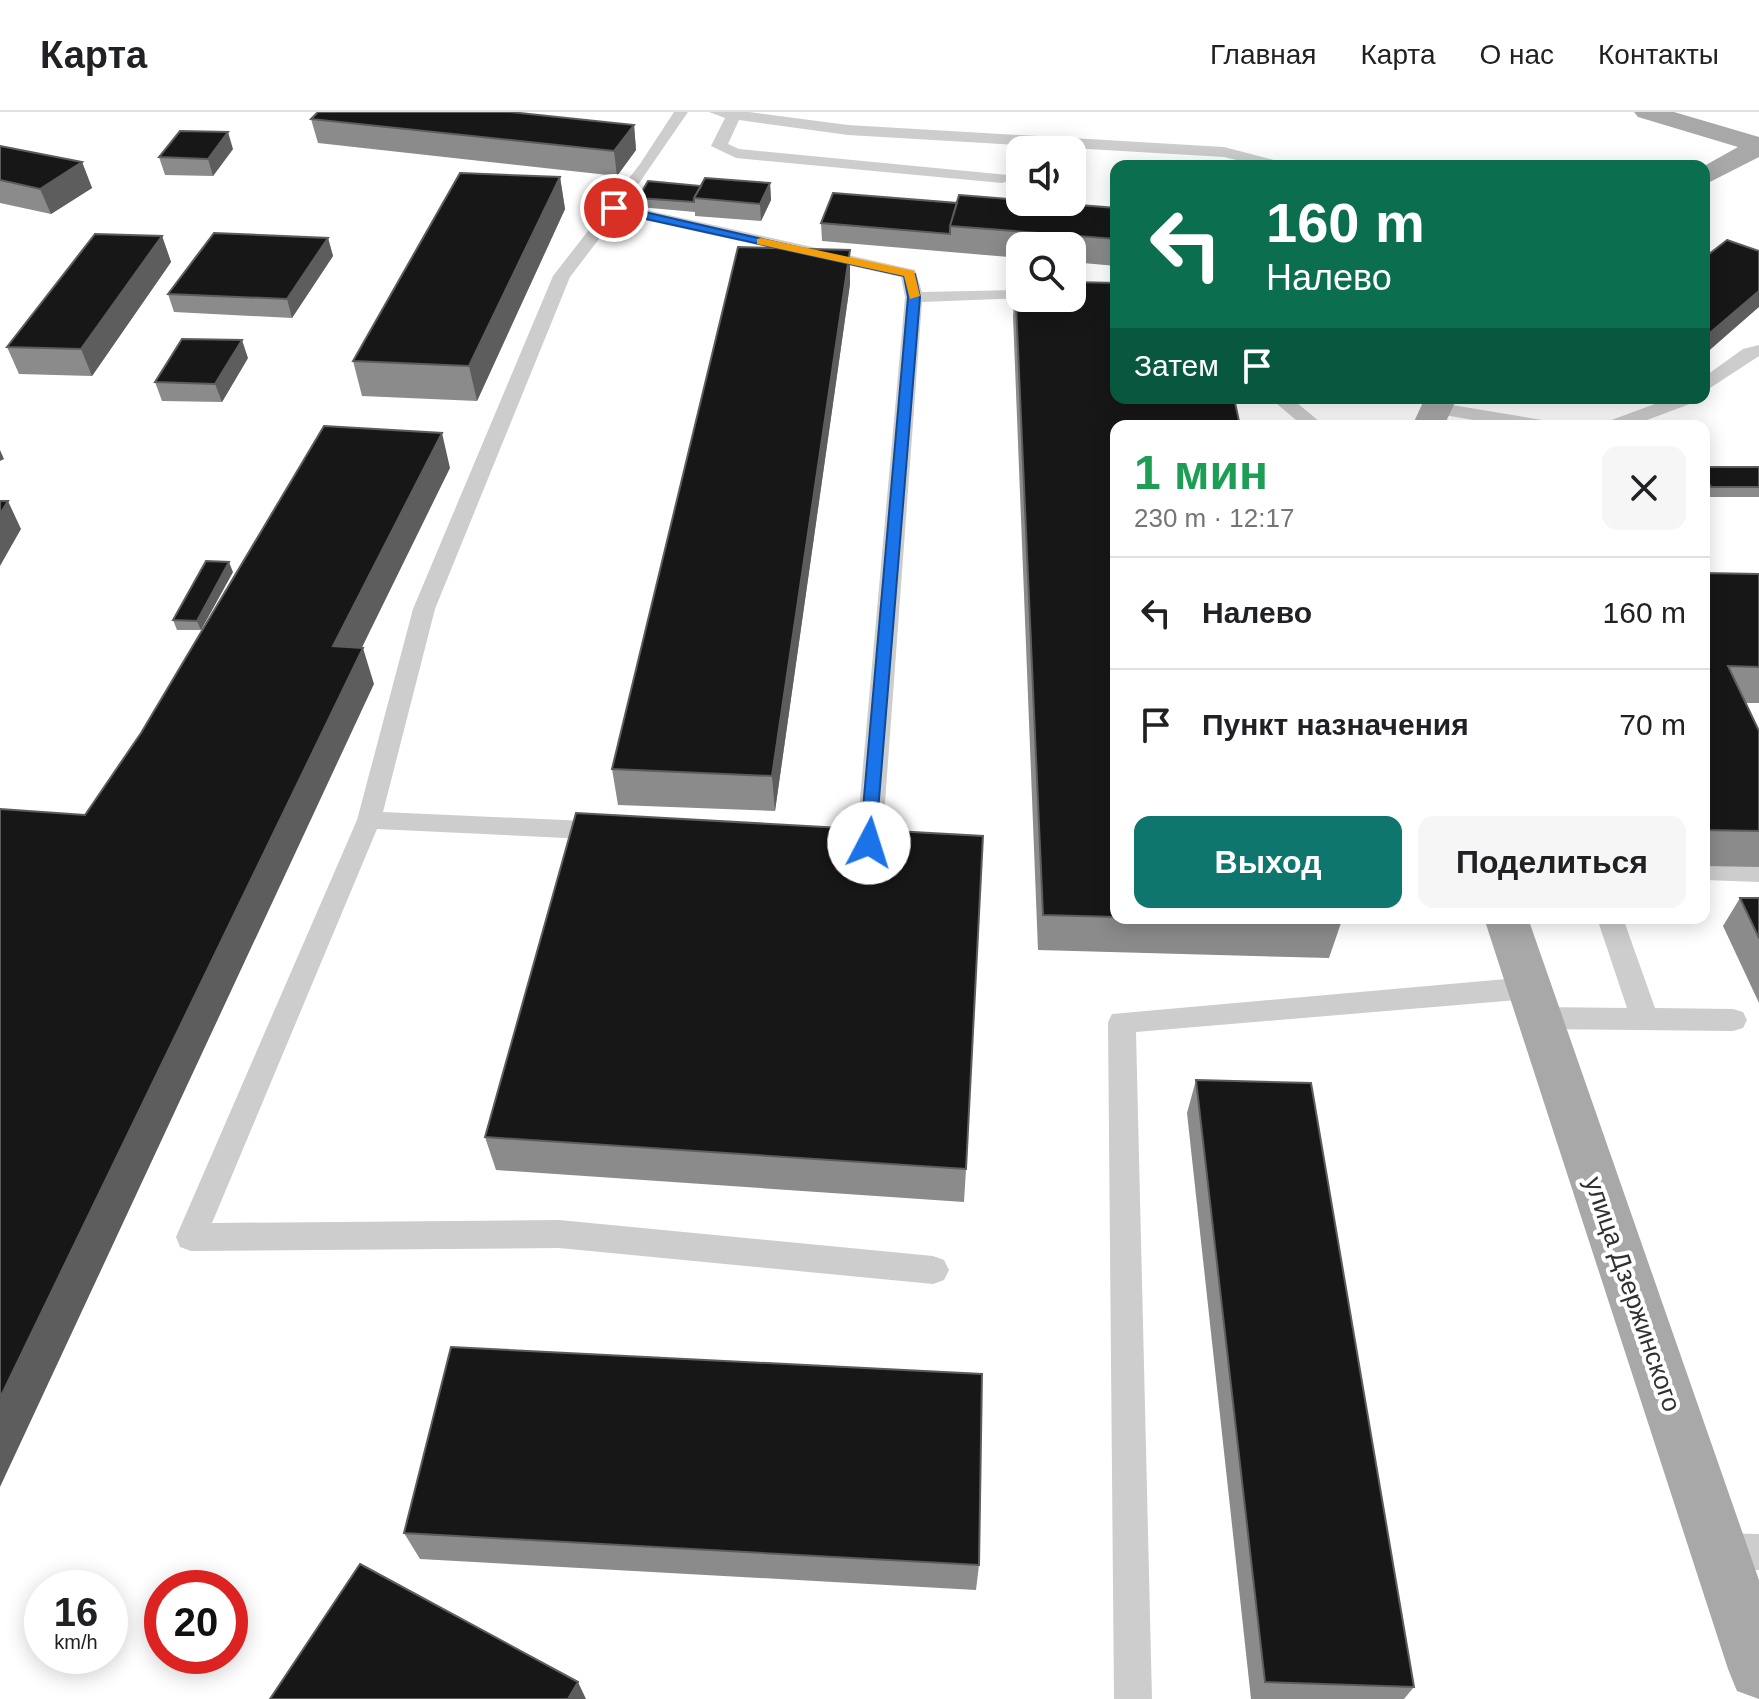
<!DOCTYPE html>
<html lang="ru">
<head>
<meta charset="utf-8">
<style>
  :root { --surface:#fff; --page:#f6f6f6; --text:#202124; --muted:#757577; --line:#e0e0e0; --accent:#0f766e }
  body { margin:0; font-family:Arial,sans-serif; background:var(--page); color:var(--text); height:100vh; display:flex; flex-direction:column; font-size:30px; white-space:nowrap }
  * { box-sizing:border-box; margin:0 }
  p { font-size:26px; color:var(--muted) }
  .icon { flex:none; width:44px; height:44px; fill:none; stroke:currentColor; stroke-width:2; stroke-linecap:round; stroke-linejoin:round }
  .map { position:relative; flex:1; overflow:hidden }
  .panel { position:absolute; left:1110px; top:308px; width:600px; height:504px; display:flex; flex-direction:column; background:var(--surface); border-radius:16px; box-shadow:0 4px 20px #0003 }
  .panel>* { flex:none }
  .banner { position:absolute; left:1110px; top:48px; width:600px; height:244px; border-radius:16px; box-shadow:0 4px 20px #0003; background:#0b6e4f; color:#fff; overflow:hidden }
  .tools { position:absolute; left:1006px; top:24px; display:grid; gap:16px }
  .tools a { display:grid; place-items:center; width:80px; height:80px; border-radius:16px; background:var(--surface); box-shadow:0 4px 20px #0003; font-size:40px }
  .speed { position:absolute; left:24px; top:1458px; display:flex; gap:16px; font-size:40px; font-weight:700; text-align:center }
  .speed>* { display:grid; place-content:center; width:104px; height:104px; border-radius:50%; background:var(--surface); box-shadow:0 4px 20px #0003; line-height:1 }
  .speed small { font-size:20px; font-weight:400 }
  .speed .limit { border:12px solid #d22; background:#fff; color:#111 }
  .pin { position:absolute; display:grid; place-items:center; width:68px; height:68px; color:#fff; margin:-34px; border:4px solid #fff; border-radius:50%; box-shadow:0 2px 8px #0007 }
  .me { position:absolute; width:88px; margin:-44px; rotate:5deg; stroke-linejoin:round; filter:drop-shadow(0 0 6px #0008) }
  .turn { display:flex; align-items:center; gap:28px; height:168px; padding:0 24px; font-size:36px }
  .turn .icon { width:104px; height:104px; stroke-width:2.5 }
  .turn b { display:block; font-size:56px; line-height:68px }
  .then { display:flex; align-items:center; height:76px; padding:0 24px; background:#0003; gap:16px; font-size:30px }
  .round { display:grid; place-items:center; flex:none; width:84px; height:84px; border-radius:16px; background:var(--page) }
  .headline { display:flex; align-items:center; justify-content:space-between; height:136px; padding:0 24px }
  h1 { font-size:48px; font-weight:700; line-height:60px; color:#1e9e55 }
  .cta { display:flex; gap:16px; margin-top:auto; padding:16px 24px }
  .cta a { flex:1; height:92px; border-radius:16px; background:var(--accent); color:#fff; font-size:32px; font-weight:700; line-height:92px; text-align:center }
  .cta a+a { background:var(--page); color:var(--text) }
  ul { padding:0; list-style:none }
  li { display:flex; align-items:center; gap:24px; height:112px; padding:0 24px; border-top:2px solid var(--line) }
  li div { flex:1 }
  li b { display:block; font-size:30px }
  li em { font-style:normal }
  header { display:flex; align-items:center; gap:48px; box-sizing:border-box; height:112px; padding:0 40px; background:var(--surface); border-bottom:2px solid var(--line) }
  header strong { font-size:38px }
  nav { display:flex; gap:44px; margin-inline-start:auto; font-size:28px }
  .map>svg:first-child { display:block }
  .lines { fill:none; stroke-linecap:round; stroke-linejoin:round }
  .service { fill:#cdcdcd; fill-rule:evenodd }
  .primary { fill:#a8a8a8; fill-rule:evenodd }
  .wall { fill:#8b8b8b }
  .shaded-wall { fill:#5d5d5d }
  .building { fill:#171717; stroke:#5d5d5d; stroke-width:2 }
  .route { fill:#1a73e8; stroke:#114b97; stroke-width:2 }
  .slow { fill:#f59e0b }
  .labels { text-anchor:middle; stroke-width:8; stroke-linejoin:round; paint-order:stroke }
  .near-street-label { font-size:26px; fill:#303030; stroke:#fff }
</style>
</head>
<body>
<header>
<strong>Карта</strong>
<nav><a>Главная</a><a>Карта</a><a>О нас</a><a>Контакты</a></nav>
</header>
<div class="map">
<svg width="1759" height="1587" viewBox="0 0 1759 1587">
  <rect width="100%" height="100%" fill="#fff"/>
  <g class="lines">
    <path class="service" d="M674 0H688L624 93 915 158 922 180 1020 178V186H1027L922 190 882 731 878 737C865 741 851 740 838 736L834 730 838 724 857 721 905 185 901 165 618 102 570 165 435 497 383 700 608 710 617 713 620 719 617 725 608 728 377 717 212 1111 559 1108 933 1144 944 1148 949 1158 944 1168 933 1172 559 1136 191 1139 180 1135 176 1125 357 708 413 497 553 164 640 52Z
      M709 0H749L848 13 1224 35 1285 51 1287 54H1261L1224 45 848 23 739 8 728 32 739 37 1008 63V69L1002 71 736 46 711 34 725 6Z
      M1759 233V244L1704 280V265L1743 237Z
      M1270 286H1291L1325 314H1303Z
      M1671 286H1697L1695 290 1631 314H1603L1606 310Z
      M1434 290 1542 308 1552 314H1508L1427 300 1425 296Z
      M1704 750 1759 752V770L1704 768Z
      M1597 806H1623L1655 896 1733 897 1743 900 1747 908 1743 916 1733 919 1540 917 1530 914 1526 906 1530 898 1540 895 1627 896Z
      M1529 865 1539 868 1543 876 1539 884 1529 887 1136 920 1152 1587H1114L1108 910 1112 902Z
      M1719 1421 1759 1422V1458L1719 1457 1707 1451 1701 1439 1707 1427Z"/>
    <path class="primary" d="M1634 0H1674L1759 25V45L1704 73V54L1738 35 1638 5Z
      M1425 286H1457L1444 314H1412Z
      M1484 806H1528L1759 1468V1587L1737 1579 1728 1557Z"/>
  </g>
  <path class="wall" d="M311 7 634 13 636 38 617 64 318 31Z
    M0 34 82 50 92 76 51 102 0 91Z
    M233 37 213 64 165 63 159 45Z
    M560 65 565 97 477 289 362 284 353 249Z
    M770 71 771 88 761 109 695 104V100L639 95 638 86 701 74Z
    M957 91 1116 96V154L1072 150V134H1020V146L822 129 821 111Z
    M162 124 171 150 92 264 19 262 7 235Z
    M328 126 333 144 292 206 174 200 168 182Z
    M850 138V172L775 699 618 693 612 657Z
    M1015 170 1116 314V806H1340L1341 811 1329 846 1038 838 1013 204Z
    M248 246 222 290 162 289 155 270Z
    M1704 355H1759V385H1706L1704 381Z
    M233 460 201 518H177L173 508Z
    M1704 461 1759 462V591H1745L1759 619V755L1704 754Z
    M1740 786H1759V891L1723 814Z
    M1196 968 1414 1575 1404 1587H1251L1187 1001Z
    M485 1025 966 1057 964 1090 496 1058Z
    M404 1421 979 1453 976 1478 420 1447Z"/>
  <path class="shaded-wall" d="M634 13 636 38 617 64 614 39Z
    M228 20 233 37 213 64 208 47Z
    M82 50 92 76 51 102 40 77Z
    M560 65 565 97 477 289 469 254Z
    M770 71 771 88 761 109 760 92Z
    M162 124 171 150 92 264 81 237Z
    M328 126 333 144 292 206 287 187Z
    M850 138V172L775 699 772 664Z
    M1759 179V195L1704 243V226Z
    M242 228 248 246 222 290 215 272Z
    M442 321 450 356 345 570 333 534Z
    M0 338 4 347 0 349Z
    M8 389 21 417 0 454V402Z
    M229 450 233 460 201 518 197 509Z
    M363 536 374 572 0 1375V1286Z
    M578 1570 586 1587H568Z"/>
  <path class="building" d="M318 0H510L634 13 614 39 311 7Z
    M180 19 228 20 208 47 159 45Z
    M0 34 82 50 40 77 0 68Z
    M460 61 560 65 469 254 353 249Z
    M705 66 770 71 760 92 694 86Z
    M648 69 701 74 694 86V90L638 86Z
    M833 81 957 91 950 114V122L821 111Z
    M959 83 1020 88V90H1042L1116 96V127L950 114Z
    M214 121 328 126 287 187 168 182Z
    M95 122 162 124 81 237 7 235Z
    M1727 128 1759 139V179L1704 226V146Z
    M738 135 850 138 772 664 612 657Z
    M1015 170H1020V186H1072V170L1116 171V286H1234L1240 314H1116V805L1043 803Z
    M182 227 242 228 215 272 155 270Z
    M324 314 442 321 333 534 363 536 0 1286V697L85 703 141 621Z
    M1704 355H1759V375H1711L1704 364Z
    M0 389H8L0 402Z
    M206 449 229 450 197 509 173 508Z
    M1704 461 1759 462V555L1728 554 1759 619V719L1704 718Z
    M576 701 983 724 966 1057 485 1025Z
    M1740 786H1759V826Z
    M1157 806H1340L1341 811Z
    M1196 968 1311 971 1414 1575 1265 1570Z
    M451 1235 982 1262 979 1453 404 1421Z
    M360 1452 578 1570 568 1587H270Z"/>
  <path class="route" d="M614 93 915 162 920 185 875 736 869 737 860 731 908 185 904 164 610 99 608 96Z"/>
  <path class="slow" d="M761 126 914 159 920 184 910 187 904 164 757 132V127Z"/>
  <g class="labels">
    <g class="near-street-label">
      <text transform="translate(1633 1182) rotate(71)" y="9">улица Дзержинского</text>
    </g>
  </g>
</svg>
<div class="tools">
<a><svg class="icon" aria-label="sound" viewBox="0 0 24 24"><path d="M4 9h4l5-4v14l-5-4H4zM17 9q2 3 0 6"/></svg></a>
<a><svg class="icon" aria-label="search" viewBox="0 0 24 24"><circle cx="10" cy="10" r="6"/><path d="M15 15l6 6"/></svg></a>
</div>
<div class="speed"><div>16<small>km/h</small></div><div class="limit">20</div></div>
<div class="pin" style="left:614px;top:96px;background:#d93025"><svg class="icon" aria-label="arrive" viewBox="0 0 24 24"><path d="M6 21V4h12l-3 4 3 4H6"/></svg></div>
<svg class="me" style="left:869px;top:731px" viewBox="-20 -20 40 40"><circle r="19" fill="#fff"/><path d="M0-13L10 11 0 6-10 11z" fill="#1a73e8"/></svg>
<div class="banner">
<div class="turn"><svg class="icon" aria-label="left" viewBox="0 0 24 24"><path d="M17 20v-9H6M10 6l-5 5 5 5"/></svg><div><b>160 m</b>Налево</div></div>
<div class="then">Затем<svg class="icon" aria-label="arrive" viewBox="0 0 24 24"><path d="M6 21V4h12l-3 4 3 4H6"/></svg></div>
</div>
<section class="panel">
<div class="headline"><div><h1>1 мин</h1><p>230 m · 12:17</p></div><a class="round"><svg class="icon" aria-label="close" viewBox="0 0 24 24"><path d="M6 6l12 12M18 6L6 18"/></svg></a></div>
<ul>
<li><svg class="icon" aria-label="left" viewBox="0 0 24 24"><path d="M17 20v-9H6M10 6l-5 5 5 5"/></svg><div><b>Налево</b></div><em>160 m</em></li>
<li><svg class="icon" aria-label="arrive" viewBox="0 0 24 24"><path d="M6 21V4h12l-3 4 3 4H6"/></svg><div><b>Пункт назначения</b></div><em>70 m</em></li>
</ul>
<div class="cta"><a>Выход</a><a>Поделиться</a></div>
</section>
</div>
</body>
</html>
